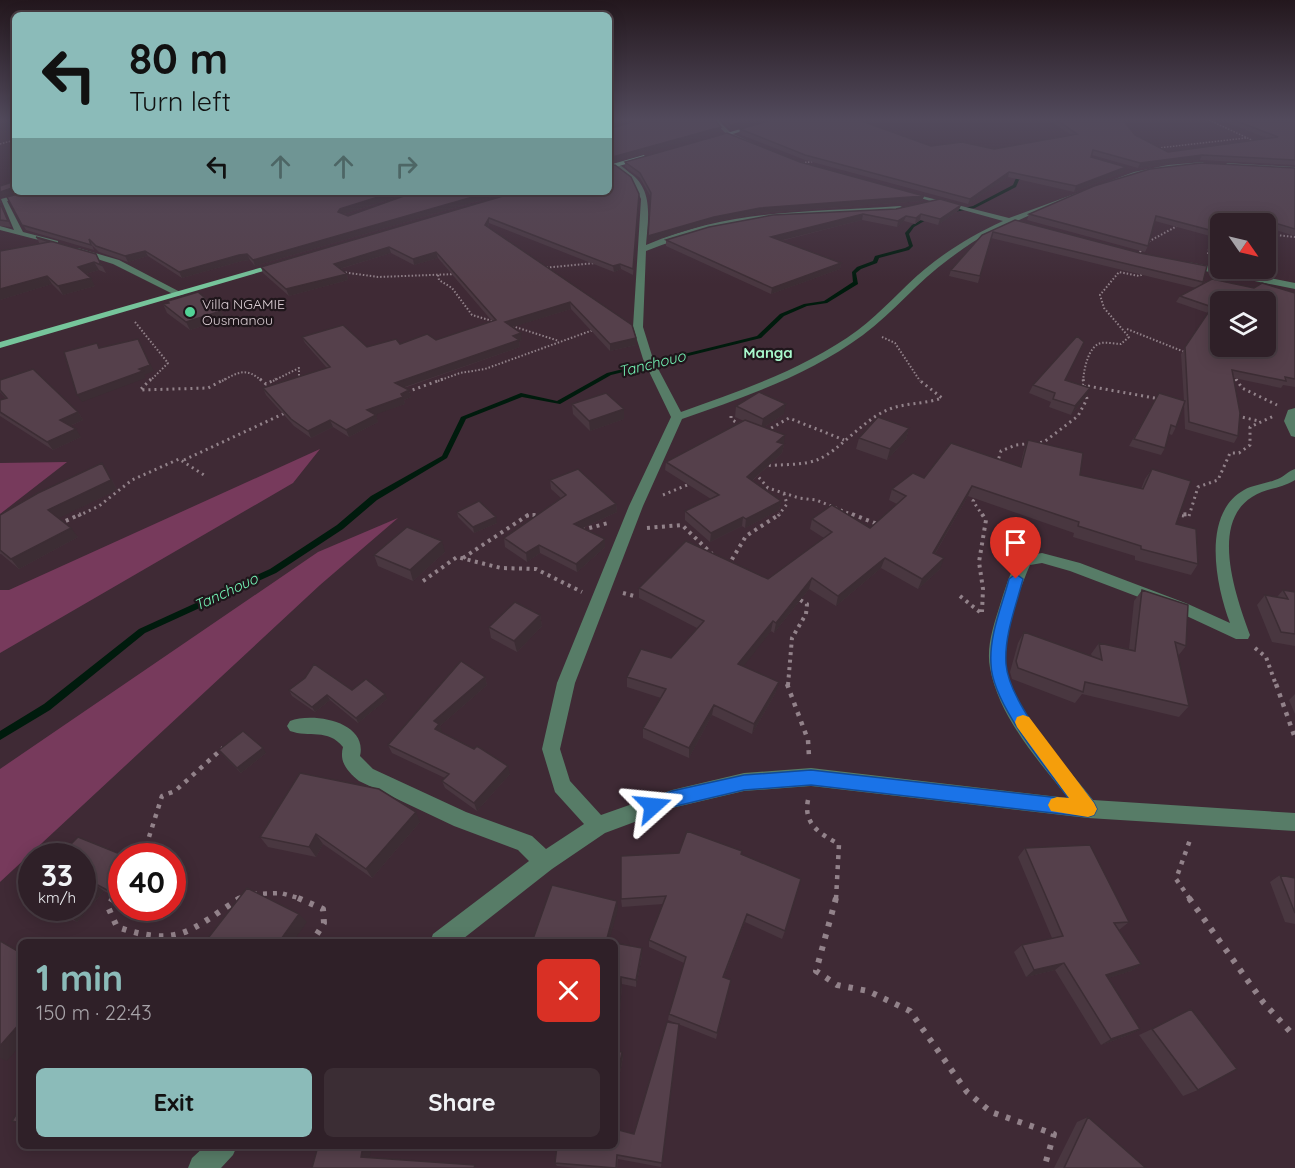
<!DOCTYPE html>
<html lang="en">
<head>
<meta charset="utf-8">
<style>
  :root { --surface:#2f2028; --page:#3b2d34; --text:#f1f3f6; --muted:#a7a3a8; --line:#4a3e45; --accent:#8bbbb9 }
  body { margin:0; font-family:Quicksand,sans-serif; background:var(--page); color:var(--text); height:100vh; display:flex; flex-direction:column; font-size:22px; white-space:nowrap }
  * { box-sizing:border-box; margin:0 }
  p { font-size:20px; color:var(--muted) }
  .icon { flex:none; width:33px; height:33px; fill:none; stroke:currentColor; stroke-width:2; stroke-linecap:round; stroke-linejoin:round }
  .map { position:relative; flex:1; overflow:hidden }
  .details { position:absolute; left:18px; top:939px; width:600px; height:210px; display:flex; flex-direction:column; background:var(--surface); border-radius:9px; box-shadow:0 3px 15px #0003,0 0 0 2px var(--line) }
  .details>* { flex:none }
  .hud { position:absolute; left:12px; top:12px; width:600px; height:183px; border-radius:9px; box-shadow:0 3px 15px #0003,0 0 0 2px var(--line); background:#8bbbb9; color:#111; overflow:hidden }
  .needle { width:39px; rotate:124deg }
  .buttons { position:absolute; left:1210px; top:213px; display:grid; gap:12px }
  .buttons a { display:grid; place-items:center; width:66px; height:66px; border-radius:9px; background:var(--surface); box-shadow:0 3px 15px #0003,0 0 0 2px var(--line); font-size:30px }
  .speed { position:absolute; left:18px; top:843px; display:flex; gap:12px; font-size:30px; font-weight:700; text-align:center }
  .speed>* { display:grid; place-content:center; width:78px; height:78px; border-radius:50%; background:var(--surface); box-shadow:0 3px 15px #0003,0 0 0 2px var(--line); line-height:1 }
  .speed small { font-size:15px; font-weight:400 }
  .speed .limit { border:9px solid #d22; background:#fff; color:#111 }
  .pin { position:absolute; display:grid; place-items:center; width:51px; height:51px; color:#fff; margin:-62px -26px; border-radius:50% 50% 50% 0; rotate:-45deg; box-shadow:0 0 6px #0007 }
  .pin .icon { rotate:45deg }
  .me { position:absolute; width:66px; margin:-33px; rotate:72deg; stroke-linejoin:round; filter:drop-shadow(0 0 4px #0008) }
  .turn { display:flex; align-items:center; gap:21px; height:126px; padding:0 18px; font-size:27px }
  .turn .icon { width:78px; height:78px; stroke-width:2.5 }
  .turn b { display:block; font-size:42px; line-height:51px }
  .lanes { display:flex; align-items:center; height:57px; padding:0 18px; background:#0003; justify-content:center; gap:30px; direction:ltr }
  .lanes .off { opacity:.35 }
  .round { display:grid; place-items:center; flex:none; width:63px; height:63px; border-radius:9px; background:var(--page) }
  .overview { display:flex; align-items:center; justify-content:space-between; height:102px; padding:0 18px }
  h1 { font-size:36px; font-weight:800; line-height:45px; color:var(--accent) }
  .cta { display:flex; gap:12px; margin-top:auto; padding:12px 18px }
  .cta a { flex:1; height:69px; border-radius:9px; background:var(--accent); color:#111; font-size:24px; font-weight:800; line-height:69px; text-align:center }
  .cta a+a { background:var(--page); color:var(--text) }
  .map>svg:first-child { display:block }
  .green { fill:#773a5c }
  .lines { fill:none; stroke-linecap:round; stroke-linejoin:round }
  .stream { fill:#001b0d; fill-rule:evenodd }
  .path-far5 { stroke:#92828a; stroke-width:1.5; stroke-dasharray:1.5 1.5; stroke-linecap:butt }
  .path-far4 { stroke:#92828a; stroke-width:2; stroke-dasharray:1.5 2; stroke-linecap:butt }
  .path-far3 { stroke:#92828a; stroke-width:3; stroke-dasharray:2 4; stroke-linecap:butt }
  .path-far2 { stroke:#92828a; stroke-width:4; stroke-dasharray:3 4.5; stroke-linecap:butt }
  .path-far1 { stroke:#92828a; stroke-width:4.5; stroke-dasharray:4 6; stroke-linecap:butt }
  .path { stroke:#92828a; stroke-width:6; stroke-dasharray:4.5 8; stroke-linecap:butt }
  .minor { fill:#577c67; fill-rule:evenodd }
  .major { fill:#76c59b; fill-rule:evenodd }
  .wall { fill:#493740 }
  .shaded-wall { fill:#3c2d34 }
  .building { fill:#55404b; stroke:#3c2d34; stroke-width:1.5; fill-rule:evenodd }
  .route { fill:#1a73e8; stroke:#114b97; stroke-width:1.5 }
  .slow { fill:#f59e0b }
  .poi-dot { fill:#52d397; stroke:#1f161b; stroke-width:2 }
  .labels { text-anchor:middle; stroke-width:4.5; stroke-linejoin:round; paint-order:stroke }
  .far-poi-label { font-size:14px; fill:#dbced4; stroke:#1f161b; text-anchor:start }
  .far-neighbourhood-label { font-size:15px; font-weight:bold; fill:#a8f9cd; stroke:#1f161b }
  .far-water-label { font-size:15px; font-style:italic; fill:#76f8b8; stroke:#1f161b }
</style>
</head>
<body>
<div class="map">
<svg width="1295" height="1168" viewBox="0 0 1295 1168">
  <rect width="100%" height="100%" fill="#3f2a35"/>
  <path class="green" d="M320 449 293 483 0 653V590H9Z
    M67 462 0 514V463Z
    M398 518 320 585 0 882V769L318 552Z"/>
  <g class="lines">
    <path class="stream" d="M1024 175 1027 176 1019 180 1016 187 975 208 949 213 947 212 973 206 1013 185 1016 178Z
      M930 215 933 216 914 227 909 234 913 246 909 250 879 258 877 263 861 269 856 273 858 284 827 303 807 306 784 316 761 338 611 375 560 404 522 397 466 419 447 458 377 500 343 529 276 573 145 633 50 710 0 740V731L44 704 139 629 270 569 337 525 371 496 442 456 461 417 521 393 557 401 607 373 757 336 780 314 804 304 824 301 853 282 852 272 857 267 873 261 875 256 905 248 909 246 905 233 912 225Z"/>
    <path class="path-far5" d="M1209 120 1256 142
      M0 144 15 140
      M1158 148 1246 138
      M802 163 816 161"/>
    <path class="path-far4" d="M1266 234 1295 237
      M1208 254 1209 249H1221
      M1138 255 1146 243 1179 225
      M543 268 595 263
      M342 272 378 277 457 274
      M438 275 439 280 452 288 472 315 496 322
      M135 322 168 363 150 381
      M509 325 559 341
      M1127 329 1187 353
      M882 337 895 343 920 381
      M1235 376 1236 381
      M222 381C239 372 246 367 262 381
      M273 381 299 368V380
      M438 381 460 373 485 369 596 329
      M1083 381C1084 370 1088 346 1101 343 1107 342 1115 344 1121 344L1129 337 1104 308 1100 295 1119 272 1139 276 1145 273"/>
    <path class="path-far3" d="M151 379 140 390 208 388 225 379
      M260 379 266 384 276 379
      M1236 379 1242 388 1277 405
      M1082 385 1160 399
      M407 392 443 379
      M731 416V419L742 426
      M1237 416 1259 421
      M766 431 789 418 844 440
      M184 460 285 413
      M997 464 1001 451 1016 445 1044 442 1078 416 1087 399 1083 379
      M763 466C780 464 804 466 819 459 838 451 861 423 883 412 902 402 923 405 942 398L918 379
      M755 473 768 488 799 498 816 500 856 516
      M663 495 692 483
      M978 495 973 501 983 516
      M1176 515 1184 516
      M78 516 99 506 132 480 179 459 204 475
      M527 516 542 515
      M778 516 787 504 784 494
      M1189 516 1198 487 1218 480 1230 453H1239L1250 445V427L1274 416"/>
    <path class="path-far2" d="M852 514 877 524
      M982 514 986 520 979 562 983 589 982 612
      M1176 515 1190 514
      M59 524 81 514
      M647 528 682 525 712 554
      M582 530 608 523
      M463 558 528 515H542
      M728 566 746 536 780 514
      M423 581 457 557 501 568 536 569 582 592
      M623 593 634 596
      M960 596 981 613
      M1255 648 1266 657 1276 685
      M788 685 792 638 806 614 807 604 797 598"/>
    <path class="path-far1" d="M787 684 808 740 809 757
      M1276 684 1295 738
      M808 800C803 824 820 834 839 844L836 899
      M143 856 162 796 175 791 223 748
      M253 894 281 893 302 899
      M112 899 122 883
      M238 899 243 896
      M1190 899 1176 879 1191 837"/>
    <path class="path" d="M113 898 108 907 117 927C179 948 189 931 240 898
      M298 898 323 909 324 923 312 942
      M836 898 816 971 837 985 868 991 910 1011 967 1092 991 1112 1054 1134 1044 1168
      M1189 898 1263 1002 1295 1037"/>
    <path class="minor" d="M713 120H718L731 133 755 144C741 149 722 131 713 120Z
      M1203 162 1205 165C1188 168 1171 168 1154 171 1107 181 1060 201 1017 221V224C994 225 967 246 949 259 918 281 894 312 863 335 809 375 745 397 682 419L643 506 575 683 560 749 570 781 601 815 672 790 744 773 811 768 1068 798C1038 760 999 717 990 668 986 647 994 624 1000 605 1005 589 1010 572 1019 557L1042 553 1080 563 1188 604 1230 623C1216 586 1201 514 1244 490 1253 485 1265 484 1275 480 1283 478 1288 471 1295 469V480C1281 489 1265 488 1252 497 1209 524 1237 599 1250 635L1248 639H1236L1178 612 1070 571 1042 563 1030 565 1027 572C1016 600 1002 635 1006 666 1013 713 1064 763 1093 800L1295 813V831L1088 818 811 786 744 791 672 808 605 833 552 869 459 942H430L433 934 529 861 518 850 454 826 359 781C347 771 339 762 343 747 328 728 309 738 290 731L287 726 290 721C314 712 368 722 360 756L373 769 466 812 532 836 546 849 584 824 555 792 542 749 557 683 629 506 671 417 643 359 633 327 641 199 633 181 614 166V164C621 164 625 169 630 173 654 190 648 219 646 245 735 208 808 213 900 206L904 208 892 211C800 216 734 216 646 251L643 327 653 359 681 412C742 390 805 369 858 330 882 312 902 288 925 269 949 249 975 234 1003 221L902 193V191L1009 218 1134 172 1168 165Z
      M1227 163 1295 167V171L1225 166Z
      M27 192H38L7 201 23 232 58 241V245L0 230V226L14 230 1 199Z
      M78 248 119 260 184 294 177 296 113 264 75 252V248Z
      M1188 262 1295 283V289L1185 267 1184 265Z
      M1295 408V437L1291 436 1284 421 1288 410Z
      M205 1146H237L233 1155 221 1168H188L192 1158Z"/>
    <path class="major" d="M771 120H780L712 140 707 139Z
      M644 155 646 158 609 169V165Z
      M277 263 284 265 0 348V342Z"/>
  </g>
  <path class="wall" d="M721 120H769L730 129Z
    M1049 120H1123L1135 135 1168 152 1267 138 1220 120H1295V165L1200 160 1138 168 1092 155 1091 157 1124 172 1074 192 1008 177 968 204 805 160 739 134 740 129 931 146 994 149 1071 135Z
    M625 162H800L924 196 922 201 760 213 713 222 648 242 651 197 640 178 625 167Z
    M1295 168V236L1266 227V224H1221V239L1155 221 1148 246 1145 252 1027 220 1029 214Z
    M25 192H412L344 214 348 216 415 192H509L255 266 250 260 242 261 182 278 148 256 128 262 99 252 92 245 94 250 26 230 7 197Z
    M517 192 639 199 633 275 621 269 614 272 489 223 488 227 636 338V345L610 351 571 309 512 327 522 340 519 341 520 347 404 388 411 397 404 400 405 404 375 414 378 422 349 437 333 427 311 438 294 426 266 395 263 388 327 368 305 343 302 337 367 347 436 340 492 321 438 258 414 265 391 253 340 269 347 274 348 280 289 296 263 273 261 267Z
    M0 201 11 227 0 226Z
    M959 210 938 225 920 220 915 224 904 221 897 227 862 220 781 241 841 263 840 269 771 294 666 246V240L773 215Z
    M1015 220 1203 282 1201 285 1254 288 1295 293V387L1283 385 1281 388 1234 378 1238 436 1234 443 1185 429 1184 404 1176 427 1172 435 1169 434 1165 448 1161 455 1129 446 1159 393 1184 401 1181 354 1208 313 1176 302 1180 296 1196 288 991 238 978 283 949 276 951 270 982 235Z
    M36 237 96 254 106 273 99 270 86 274 95 286 63 295 52 284 0 300 40 244Z
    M168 301 221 311 224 319 190 330 167 313 163 304 168 303Z
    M0 380 78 412 83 420 70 426 81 437 53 450 0 416V400L6 398 0 392Z
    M1065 380 1086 397 1071 415 1049 407 1051 402 1029 393 1033 385Z
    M572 404 624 419 590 431 573 414Z
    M736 406 784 414 764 427 784 444 782 453 752 481 781 501 779 510 745 528 742 526 710 542 685 520V511L711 499 665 470 666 462 744 421 735 417Z
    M909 428 906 439 887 460 856 449 859 438Z
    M1028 440 1080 475 1141 489 1145 479 1152 469 1176 524 1198 564 1191 575 1135 560V556L1073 537 1074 533 968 496 935 554 940 569 918 589 881 568 836 606 809 589 774 633 771 631 743 666 776 692 752 734 712 715 689 758 643 738V728L661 698 627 687V677L671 658 697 628 639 598V588L768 579 824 538 810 529 812 519 870 528 897 504 889 500 892 489 924 478 1020 467 1024 450Z
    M108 472 117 490 58 518 78 537 19 569 1 554H0V515Z
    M550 480 616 504 617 512 583 528 605 539V547L577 572 540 553 527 562 505 547 504 538 561 498 551 489Z
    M457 512 497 523 474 533 458 517Z
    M445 552 413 581 378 566 374 555Z
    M1142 590 1186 646 1178 656 1189 706 1179 717 1082 694 1075 703 1012 679 1010 672 1018 643 1024 632 1092 656 1091 654 1099 643 1129 649 1134 601Z
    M1283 590 1295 592V646L1272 642 1257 605 1265 595 1277 597Z
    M540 615 542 626 517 652 491 638 489 627Z
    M485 677 487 685 440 726 441 732 510 774 477 811 445 788 442 781 445 778 392 753 388 745Z
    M289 690H352L387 699 358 723 330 700 315 712 292 696Z
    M1295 694V714L1289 700Z
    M219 750 266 753 241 773 223 755Z
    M420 822 372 878 323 844 316 857 268 847 260 837Z
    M1025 848 1129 922 1119 930 1141 964 1131 971 1108 978 1140 1029 1129 1035 1101 1045 1055 970 1026 977 1014 952 1022 945 1052 938 1018 857Z
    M741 854 785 931 782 939 745 922 724 977 731 980 716 1039 668 1020 669 1014 684 963 649 947V940L663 904 622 907 621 899Z
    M82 856H122V900L104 891 77 922 45 908H82Z
    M1280 875 1295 878V924L1285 922 1270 882Z
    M135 908H159L151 917Z
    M615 943 642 956 636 987 622 984 617 1051 623 1057 615 1099Z
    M679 1024 661 1167 618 1159 617 1168H577L557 1166 555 1163 634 1134Z
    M1152 1029 1198 1090 1183 1096 1139 1035Z
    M1088 1117 1146 1168H1054L1077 1122Z"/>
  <path class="shaded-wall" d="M614 120H635L609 126V121Z
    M750 120H769L730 129V125Z
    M721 127V132L609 163V158Z
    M1202 155 1200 160 1138 168 1140 163Z
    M1126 167 1124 172 1074 192 1076 186Z
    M1009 172 1008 177 968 204 970 199Z
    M15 187V192H19L0 198V192Z
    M394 192H412L341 215 338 212 340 209Z
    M490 192H509L255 266 253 260Z
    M924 196 922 201 760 213 713 222 648 242V236L714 217 760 208Z
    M961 205 959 210 938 225 940 219Z
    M863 214 862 220 771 243V237Z
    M921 214 920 220 915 224 916 218Z
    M906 216 904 221 897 227 898 221Z
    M489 218V223L486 230 485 225Z
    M389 247 391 253 336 270 334 264Z
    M145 251 148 256 128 262 125 256Z
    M436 252 438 258 414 265 413 259Z
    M247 254 250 260 242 261 182 278 179 272 239 255Z
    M94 262 99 270 82 275 78 267Z
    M841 263 840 269 771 294 772 288Z
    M620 264 621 269 614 272 613 266Z
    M347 274 348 280 289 296 286 289Z
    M47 276 52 284 0 300V289Z
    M91 278 95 286 63 295 58 286Z
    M570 302 571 309 506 329 505 322Z
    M221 311 224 319 190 330 186 322Z
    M521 333 522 340 519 341 520 347 396 390 395 383Z
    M636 338V345L610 351V344Z
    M138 339 154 371 144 375 146 378 82 402 77 395 139 369Z
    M1090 388 1086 397 1071 415 1075 406Z
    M409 390 411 397 404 400 405 404 369 417 367 410Z
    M786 404 784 414 761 429 763 419Z
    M624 409V419L590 431 589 421Z
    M78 412 83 420 65 428 60 420Z
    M376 415 378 422 349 437 346 430Z
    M330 420 333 427 311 438 308 431Z
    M909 428 906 439 887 460 890 449Z
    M76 429 81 437 53 450 47 442Z
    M785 435 784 444 777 442Z
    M784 444 782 453 746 486 747 477Z
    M102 463 108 472 117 490 55 520 48 510Z
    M972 486 968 496 929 564 933 553Z
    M781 501 779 510 745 528 746 519Z
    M616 504 617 512 574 532V524Z
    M496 517 497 523 474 533 473 527Z
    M743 517 742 526 710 542 711 533Z
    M71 528 78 537 19 569 11 559Z
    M605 539V547L577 572 576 564Z
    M442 541 445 552 413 581 410 570Z
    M539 545 540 553 527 562 526 553Z
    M885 558 881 568 836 606 838 596Z
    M944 558 940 569 918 589 922 579Z
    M812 578 809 589 774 633 776 623Z
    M540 615 542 626 517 652 514 641Z
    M773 621 771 631 737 675 738 664Z
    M485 677 487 685 440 726 442 731 438 736 435 729 434 721Z
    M779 682 776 692 752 734 754 724Z
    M385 694 387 699 358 723 356 718Z
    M327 695 330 700 315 712 312 707Z
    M714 705 712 715 689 758V748Z
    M263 748 266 753 241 773 237 768Z
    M508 766 510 774 477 811 474 803Z
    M416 812 420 822 372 878 366 869Z
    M316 834 323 844 316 857 309 847Z
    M181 862 191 871 172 893V872Z
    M92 882 104 891 77 922 64 913 69 908H82V893Z
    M617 901 618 909 609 942H606Z
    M140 908H159L151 917Z
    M299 914 307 922 293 942H279Z
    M747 914 745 922 721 984 723 977Z
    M642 948V956L636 987V980Z
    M1064 963 1055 970 1026 977 1034 970Z
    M1141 964 1131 971 1096 982 1106 975Z
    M621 977 622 984 617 1056 616 1051Z
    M21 1022V1045L7 1061 0 1058V1046Z
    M1140 1029 1129 1035 1101 1045 1111 1039Z
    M622 1052 623 1057 615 1099V1090Z
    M363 1146H372L369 1161 361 1157Z"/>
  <path class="building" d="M638 120H715L721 127 609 158V129Z
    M726 120H750L730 125Z
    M772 120H859L931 146 962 142 994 149 1077 134 1057 120H1123L1135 135 1168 152 1278 137 1234 120H1295V160L1202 155 1140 163 1093 150 1091 157 1126 167 1076 186 1009 172 970 199 805 155 740 129Z
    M727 133 800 162 924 196 760 208 714 217 648 236 651 193 640 173 625 162Z
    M1201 163 1295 168V229L1262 219 1256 224H1221V233L1156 216 1148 246 1029 214 1094 186 1150 169Z
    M615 165 631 177 639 194 633 269 620 264 613 266 489 218 485 225 632 325 636 338 610 344 570 302 505 322 521 333 513 336 519 340 395 383 409 390 401 394 403 397 367 410 376 415 346 430 330 420 308 431 291 419 263 388 330 367 302 337 343 325 367 347 396 339 400 344 427 334 436 340 496 320 436 252 413 259 389 247 334 264 347 274 286 289 261 267 517 192H609V166Z
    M15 181V187L0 192V186Z
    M25 192H394L340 209 338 212 348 216 415 192H490L253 260 247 254 239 255 179 272 145 251 125 256 96 246 89 239 91 245 22 225 7 197Z
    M940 199 961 205 940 219 921 214 916 218 906 216 898 221 863 214 771 237 841 263 772 288 666 240 709 227 773 215 896 209Z
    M0 203 8 221 0 220Z
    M1015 220 1140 253 1207 266 1203 282 993 232 980 276 951 270 982 235Z
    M36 237 96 254 101 265 94 262 78 267 91 278 58 286 47 276 0 289V251L49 242Z
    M1212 279 1254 288 1262 283 1295 293V379L1285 377 1286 381 1232 370 1240 413 1238 436 1189 422 1185 347 1212 307 1180 296ZM1221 302H1266V346H1221Z
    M198 292 221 311 186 322 163 304 169 303 168 301Z
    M1077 336 1084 342 1065 380 1090 388 1075 406 1053 399 1055 393 1033 385Z
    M138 339 150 365 139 369 143 371 77 395 64 352 97 343 99 348Z
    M33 369 78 412 60 420 76 429 47 442 0 412V400L7 398 0 390V380Z
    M759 392 786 404 763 419 736 406Z
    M606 393 624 409 589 421 572 404Z
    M1159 393 1185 401 1176 427 1171 425 1165 448 1134 439Z
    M878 417 909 428 890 449 859 438Z
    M745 420 785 435 777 442 784 444 747 477 781 501 746 519 743 517 711 533 685 511 719 495 666 462Z
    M1028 440 1083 453 1080 475 1143 489 1152 469 1191 481 1176 524 1196 529 1198 564 1141 549V546L1078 526 1079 522 972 486 933 553 944 558 922 579 885 558 838 596 812 578 776 623 773 621 738 664 779 682 754 724 714 705 689 748 643 728 666 689 627 677 641 649 671 658 704 621 639 588 686 541 768 579 832 532 812 519 832 505 870 528 906 496 892 489 913 473 924 478 951 443 1021 467Z
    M102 463 111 480 48 510 71 528 11 559 0 550V515L38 493Z
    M578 469 616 504 574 524 605 539 576 564 539 545 526 553 504 538 566 495 550 480Z
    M479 501 496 517 473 527 457 512Z
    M407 527 442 541 410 570 374 555Z
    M1142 590 1188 605 1186 646 1175 642 1189 706 1085 682 1083 692 1018 668 1016 661 1024 632 1102 660 1099 643 1135 651Z
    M1283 590 1295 592V634L1281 632 1265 595 1288 599Z
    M515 602 540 615 514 641 489 627Z
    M461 661 485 677 434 721 439 724 435 729 474 749 477 746 508 766 474 803 442 781 449 774 388 745Z
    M314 664 352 690 366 679 385 694 356 718 327 695 312 707 289 690 305 678Z
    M243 731 263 748 237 768 219 750Z
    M300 773 379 789 416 812 366 869 316 834 309 847 260 837Z
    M687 831 742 851 741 854 801 879 785 931 747 914 723 977 731 980 717 1033 669 1014 686 957 649 940 666 896 621 899V856L679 853Z
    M78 837 125 856H122V898L92 882 82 893V856H59Z
    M1090 845 1129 922 1114 923 1141 964 1106 975 1140 1029 1111 1039 1064 963 1034 970 1022 945 1063 936 1025 848Z
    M153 848 170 856H145Z
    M172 858 181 862 172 872Z
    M1280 875 1295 878V913Z
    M552 885 617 901 606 942H608H532Z
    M32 886V899L23 895Z
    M247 888 299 914 279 942H205Z
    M51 908H69L64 913Z
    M0 941 21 953V1022L0 1046Z
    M615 943 642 948 636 980 621 977 616 1051 622 1052 615 1090Z
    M1191 1009 1237 1069 1198 1090 1152 1029Z
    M667 1022 679 1024 662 1163 617 1155 616 1168 555 1163 557 1146H615V1129L634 1134Z
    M21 1107V1123L12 1121Z
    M1088 1117 1146 1168H1064Z
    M318 1146H363L361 1157 475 1165 474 1168H312Z"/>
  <linearGradient id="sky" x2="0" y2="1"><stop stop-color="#23171d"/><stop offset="0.42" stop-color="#524a5c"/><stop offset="1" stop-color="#524a5c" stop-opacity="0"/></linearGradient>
  <rect width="1295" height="284" fill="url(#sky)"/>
  <path class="route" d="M1016 574 1023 579C1016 606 1004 636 1006 664 1009 705 1069 771 1094 803L1097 809 1094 815 1088 817 811 785 744 790 672 807 653 814 647 812 644 806 647 800 672 791 744 775 811 770 1069 799C1046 767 992 704 991 664 989 635 1002 606 1009 579Z"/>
  <path class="slow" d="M1023 715 1029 717 1094 803 1097 809 1094 815 1088 817 1051 811 1048 805 1051 799 1057 797 1069 798 1017 727 1015 722 1017 717Z"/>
  <circle class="poi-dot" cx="190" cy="312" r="6"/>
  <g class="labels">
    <g class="far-poi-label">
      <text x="202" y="309">Villa NGAMIE<tspan x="202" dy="16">Ousmanou</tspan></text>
    </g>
    <g class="far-neighbourhood-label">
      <text x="768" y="358">Manga</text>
    </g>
    <g class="far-water-label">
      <text transform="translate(652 364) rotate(-14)" y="5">Tanchouo</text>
      <text transform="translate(226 592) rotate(-25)" y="5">Tanchouo</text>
    </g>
  </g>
</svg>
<div class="buttons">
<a><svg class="needle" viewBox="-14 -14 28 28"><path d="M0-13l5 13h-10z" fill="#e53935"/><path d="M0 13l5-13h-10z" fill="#a7a3a8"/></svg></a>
<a><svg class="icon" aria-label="layers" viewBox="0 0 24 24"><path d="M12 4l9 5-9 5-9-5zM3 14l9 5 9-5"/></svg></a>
</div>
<div class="speed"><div>33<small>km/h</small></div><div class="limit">40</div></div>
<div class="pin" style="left:1016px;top:579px;background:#d93025"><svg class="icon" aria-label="arrive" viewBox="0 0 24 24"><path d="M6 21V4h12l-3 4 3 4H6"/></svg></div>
<svg class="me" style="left:653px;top:806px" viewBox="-20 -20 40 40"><path d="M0-17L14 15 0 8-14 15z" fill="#1a73e8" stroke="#fff" stroke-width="4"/></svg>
<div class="hud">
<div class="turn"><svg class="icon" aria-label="left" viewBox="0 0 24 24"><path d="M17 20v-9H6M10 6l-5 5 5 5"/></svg><div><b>80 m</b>Turn left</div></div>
<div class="lanes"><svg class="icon" aria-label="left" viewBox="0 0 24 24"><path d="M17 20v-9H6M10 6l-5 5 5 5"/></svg><svg class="icon off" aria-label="ahead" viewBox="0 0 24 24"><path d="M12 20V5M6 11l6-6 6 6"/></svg><svg class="icon off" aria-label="ahead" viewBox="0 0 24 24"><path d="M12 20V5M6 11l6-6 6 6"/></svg><svg class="icon off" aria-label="right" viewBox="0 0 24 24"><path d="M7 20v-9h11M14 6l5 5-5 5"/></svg></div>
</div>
<section class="details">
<div class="overview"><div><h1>1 min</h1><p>150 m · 22:43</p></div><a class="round" style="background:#d93025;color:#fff"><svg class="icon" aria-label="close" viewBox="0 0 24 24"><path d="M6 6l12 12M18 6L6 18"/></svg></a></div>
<div class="cta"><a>Exit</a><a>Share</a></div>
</section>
</div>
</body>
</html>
